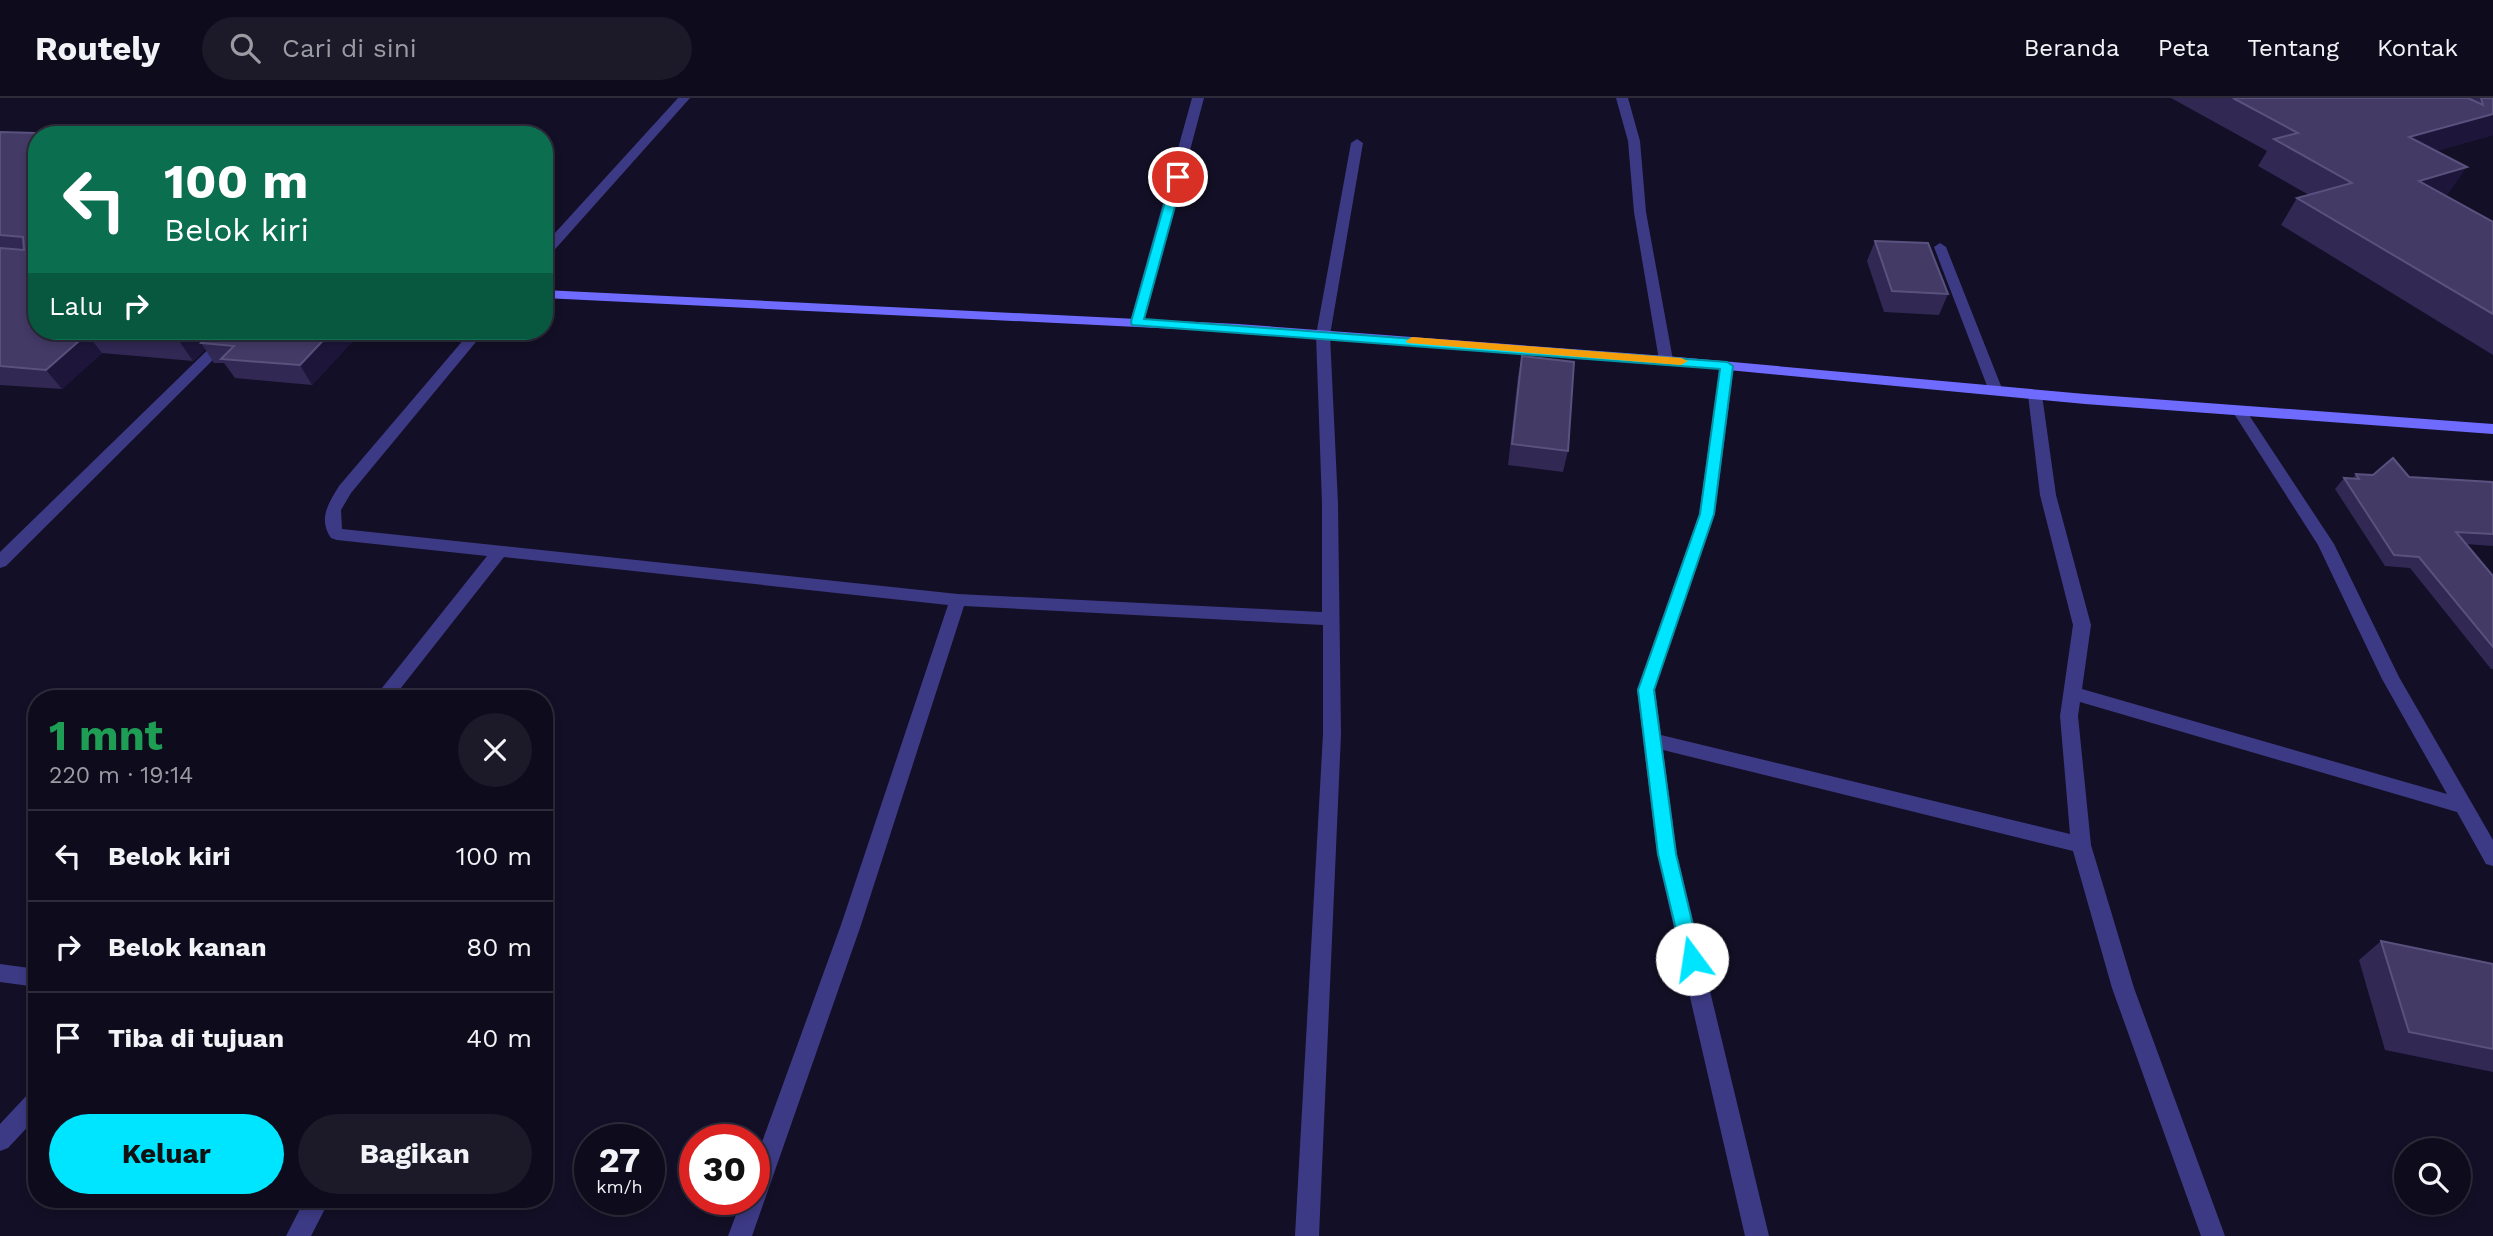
<!DOCTYPE html>
<html lang="id">
<head>
<meta charset="utf-8">
<style>
  :root { --surface:#0e0b1c; --page:#1c1929; --text:#f1f3f6; --muted:#9b9ba3; --line:#2e2b3b; --accent:#00e5ff }
  body { margin:0; font-family:"Work Sans",sans-serif; background:var(--page); color:var(--text); height:100vh; display:flex; flex-direction:column; font-size:26px; white-space:nowrap }
  * { box-sizing:border-box; margin:0 }
  p { font-size:23px; color:var(--muted) }
  .icon { flex:none; width:38px; height:38px; fill:none; stroke:currentColor; stroke-width:2; stroke-linecap:round; stroke-linejoin:round }
  .map { position:relative; flex:1; overflow:hidden }
  .sheet { position:absolute; left:28px; top:592px; width:525px; height:518px; display:flex; flex-direction:column; background:var(--surface); border-radius:28px; box-shadow:0 4px 10px #0003,0 0 0 2px var(--line) }
  .sheet>* { flex:none }
  .top-card { position:absolute; left:28px; top:28px; width:525px; height:214px; border-radius:28px; box-shadow:0 4px 10px #0003,0 0 0 2px var(--line); background:#0b6e4f; color:#fff; overflow:hidden }
  .controls { position:absolute; left:2394px; top:1040px; display:grid; gap:14px }
  .controls a { display:grid; place-items:center; width:77px; height:77px; border-radius:50%; background:var(--surface); box-shadow:0 4px 10px #0003,0 0 0 2px var(--line); font-size:35px }
  .speed { position:absolute; left:574px; top:1026px; display:flex; gap:14px; font-size:35px; font-weight:700; text-align:center }
  .speed>* { display:grid; place-content:center; width:91px; height:91px; border-radius:50%; background:var(--surface); box-shadow:0 4px 10px #0003,0 0 0 2px var(--line); line-height:1 }
  .speed small { font-size:18px; font-weight:400 }
  .speed .limit { border:10px solid #d22; background:#fff; color:#111 }
  .pin { position:absolute; display:grid; place-items:center; width:60px; height:60px; color:#fff; margin:-30px; border:4px solid #fff; border-radius:50%; box-shadow:0 2px 7px #0007 }
  .me { position:absolute; width:77px; margin:-38px; rotate:346deg; stroke-linejoin:round; filter:drop-shadow(0 0 5px #0008) }
  .turn { display:flex; align-items:center; gap:24px; height:147px; padding:0 21px; font-size:32px }
  .turn .icon { width:91px; height:91px; stroke-width:2.5 }
  .turn b { display:block; font-size:49px; line-height:60px }
  .then { display:flex; align-items:center; height:66px; padding:0 21px; background:#0003; gap:14px; font-size:26px }
  .round { display:grid; place-items:center; flex:none; width:74px; height:74px; border-radius:37px; background:var(--page) }
  .headline { display:flex; align-items:center; justify-content:space-between; height:119px; padding:0 21px }
  h1 { font-size:42px; font-weight:700; line-height:52px; color:#1e9e55 }
  .cta { display:flex; gap:14px; margin-top:auto; padding:14px 21px }
  .cta a { flex:1; height:80px; border-radius:42px; background:var(--accent); color:#111; font-size:28px; font-weight:700; line-height:80px; text-align:center }
  .cta a+a { background:var(--page); color:var(--text) }
  ul { padding:0; list-style:none }
  li { display:flex; align-items:center; gap:21px; height:91px; padding:0 21px; border-top:2px solid var(--line) }
  li div { flex:1 }
  li b { display:block; font-size:26px }
  li em { font-style:normal }
  header { display:flex; align-items:center; gap:42px; box-sizing:border-box; height:98px; padding:0 35px; background:var(--surface); border-bottom:2px solid var(--line) }
  header strong { font-size:33px }
  nav { display:flex; gap:38px; margin-inline-start:auto; font-size:24px }
  .search { width:490px; height:63px; background:var(--page); display:flex; align-items:center; gap:18px; box-sizing:border-box; padding:0 24px; border-radius:38px; color:var(--muted); font-size:26px }
  .map>svg:first-child { display:block }
  .lines { fill:none; stroke-linecap:round; stroke-linejoin:round }
  .lane { fill:#3d3a85; fill-rule:evenodd }
  .street { fill:#3d3a85; fill-rule:evenodd }
  .secondary { fill:#6f6bff; fill-rule:evenodd }
  .wall { fill:#312854 }
  .shaded-wall { fill:#1d163a }
  .building { fill:#433a66; stroke:#5a527e; stroke-width:2 }
  .route { fill:#00e5ff; stroke:#0095a6; stroke-width:2 }
  .slow { fill:#f59e0b }
</style>
</head>
<body>
<header>
<strong>Routely</strong>
<div class="search"><svg class="icon" aria-label="search" viewBox="0 0 24 24"><circle cx="10" cy="10" r="6"/><path d="M15 15l6 6"/></svg>Cari di sini</div>
<nav><a>Beranda</a><a>Peta</a><a>Tentang</a><a>Kontak</a></nav>
</header>
<div class="map">
<svg width="2493" height="1138" viewBox="0 0 2493 1138">
  <rect width="100%" height="100%" fill="#130f26"/>
  <g class="lines">
    <path class="lane" d="M1940 145 1946 149 2003 293 2001 296H1991L1989 293 1934 149Z
      M0 866 37 871V889L0 884Z"/>
    <path class="street" d="M678 0H690L549 158 544 159V147Z
      M1192 0H1204L1144 224 1137 228 1132 227 1130 224Z
      M1616 0H1628L1640 43 1646 114 1673 262 1666 266 1659 262 1634 114 1628 43Z
      M1357 41 1363 45 1330 237 1338 406 1341 636 1319 1138H1295L1323 636V527L964 508 861 827 752 1138H728L742 1101H754V1066L841 827 948 507 504 459 393 600H374L487 458 337 442 331 440C318 421 328 406 339 388L471 233H485L351 395 341 412 342 431 958 496 1322 514V406L1316 237 1351 45Z
      M227 233H242L6 468 0 470V454Z
      M1727 264 1734 268 1715 416 1655 591 1661 637 2070 736 2060 618 2073 527 2040 397 2028 297 2035 292 2042 297 2056 397 2091 527 2082 591 2447 696 2382 581 2318 447 2231 311 2233 308H2243L2334 446 2399 579 2493 742V768L2486 766 2457 714 2080 604 2078 618 2091 747 2134 890 2225 1138H2201L2112 890 2073 753 1663 652 1677 756 1769 1138H1745L1657 756 1637 591 1699 416 1720 268Z
      M37 992V1019L8 1050 0 1053V1026L29 995Z
      M305 1101H330L311 1138H286Z"/>
    <path class="secondary" d="M544 192 1238 226 1666 258 2085 296 2493 326V336L2085 306 1666 266 1238 234 544 200Z"/>
  </g>
  <path class="wall" d="M2171 0H2493V37L2436 53 2448 96 2445 97 2493 124V257L2281 127 2297 100 2309 97 2258 68 2267 53Z
    M0 34 111 37 37 233H362L312 287 235 280 224 265H214L205 251 193 263 102 255 62 291 0 287Z
    M1875 143 1948 196 1939 217 1884 214 1867 163Z
    M1522 258 1568 353 1563 374 1508 367 1518 278Z
    M2356 376 2493 385V448L2466 446 2493 478V571H2491L2410 470 2385 468 2335 391 2344 380 2352 381Z
    M2381 843 2493 866V974L2385 952 2359 862Z"/>
  <path class="shaded-wall" d="M2493 16V37L2391 66 2409 39Z
    M2467 69 2448 96 2401 110 2419 83Z
    M190 233H224L201 245 205 251 193 263 179 243Z
    M332 233H362L312 287 300 267Z
    M87 236 102 255 62 291 46 272Z"/>
  <path class="building" d="M2233 0H2468L2483 7 2481 0H2493V16L2409 39 2467 69 2419 83 2493 124V216L2297 100 2352 85 2274 41 2298 35Z
    M0 34 111 37H37V233H190L179 243 87 236 46 272 0 268V150L24 152 23 139 0 137Z
    M1875 143 1928 145 1948 196 1892 193Z
    M213 233H332L300 267 221 261 234 248 201 245Z
    M1522 258 1574 264 1568 353 1512 346Z
    M2393 360 2409 379 2492 384 2493 385V436L2456 434 2493 478V549L2419 459 2394 457 2344 380 2359 381 2356 376 2373 377Z
    M2381 843 2493 866V951L2409 934Z"/>
  <path class="route" d="M1178 75 1183 79 1144 221 1727 264 1733 268 1714 416 1654 592 1676 756 1701 861 1699 867 1692 869 1685 867 1683 861 1658 756 1638 592 1700 416 1720 271 1132 227 1131 224 1172 79Z"/>
  <path class="slow" d="M1412 239 1681 260 1688 263 1681 267 1407 245 1406 243Z"/>
</svg>
<div class="controls">
<a><svg class="icon" aria-label="search" viewBox="0 0 24 24"><circle cx="10" cy="10" r="6"/><path d="M15 15l6 6"/></svg></a>
</div>
<div class="speed"><div>27<small>km/h</small></div><div class="limit">30</div></div>
<div class="pin" style="left:1178px;top:79px;background:#d93025"><svg class="icon" aria-label="arrive" viewBox="0 0 24 24"><path d="M6 21V4h12l-3 4 3 4H6"/></svg></div>
<svg class="me" style="left:1692px;top:861px" viewBox="-20 -20 40 40"><circle r="19" fill="#fff"/><path d="M0-13L10 11 0 6-10 11z" fill="#00e5ff"/></svg>
<div class="top-card">
<div class="turn"><svg class="icon" aria-label="left" viewBox="0 0 24 24"><path d="M17 20v-9H6M10 6l-5 5 5 5"/></svg><div><b>100 m</b>Belok kiri</div></div>
<div class="then">Lalu<svg class="icon" aria-label="right" viewBox="0 0 24 24"><path d="M7 20v-9h11M14 6l5 5-5 5"/></svg></div>
</div>
<section class="sheet">
<div class="headline"><div><h1>1 mnt</h1><p>220 m · 19:14</p></div><a class="round"><svg class="icon" aria-label="close" viewBox="0 0 24 24"><path d="M6 6l12 12M18 6L6 18"/></svg></a></div>
<ul>
<li><svg class="icon" aria-label="left" viewBox="0 0 24 24"><path d="M17 20v-9H6M10 6l-5 5 5 5"/></svg><div><b>Belok kiri</b></div><em>100 m</em></li>
<li><svg class="icon" aria-label="right" viewBox="0 0 24 24"><path d="M7 20v-9h11M14 6l5 5-5 5"/></svg><div><b>Belok kanan</b></div><em>80 m</em></li>
<li><svg class="icon" aria-label="arrive" viewBox="0 0 24 24"><path d="M6 21V4h12l-3 4 3 4H6"/></svg><div><b>Tiba di tujuan</b></div><em>40 m</em></li>
</ul>
<div class="cta"><a>Keluar</a><a>Bagikan</a></div>
</section>
</div>
</body>
</html>
